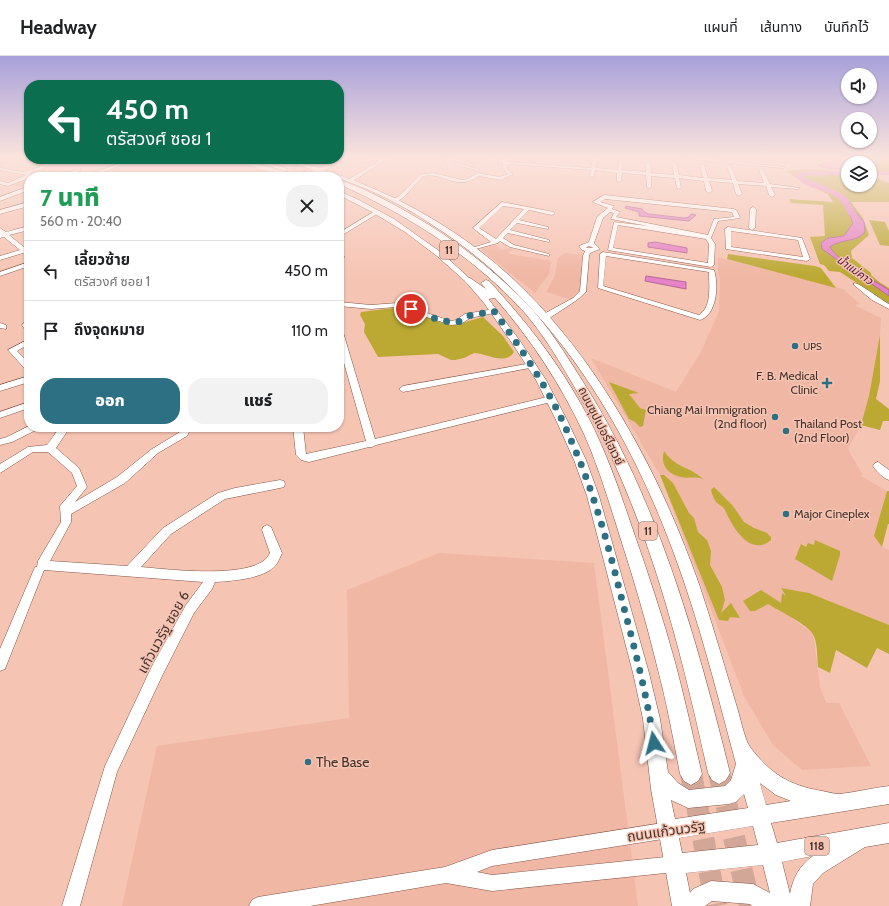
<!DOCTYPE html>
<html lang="th">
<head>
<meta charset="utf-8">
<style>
  :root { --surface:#fff; --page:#f2f2f2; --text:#202124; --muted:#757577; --line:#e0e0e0; --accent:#2e7083 }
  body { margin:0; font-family:Cabin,"Noto Sans Thai",sans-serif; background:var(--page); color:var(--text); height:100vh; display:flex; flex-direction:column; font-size:15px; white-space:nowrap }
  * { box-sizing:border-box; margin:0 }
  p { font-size:13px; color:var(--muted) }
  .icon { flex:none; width:22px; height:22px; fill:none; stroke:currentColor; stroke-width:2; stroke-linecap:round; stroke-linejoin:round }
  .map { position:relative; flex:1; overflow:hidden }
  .drawer { position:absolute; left:24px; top:116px; width:320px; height:260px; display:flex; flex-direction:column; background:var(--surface); border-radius:16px; box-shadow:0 1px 3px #0004 }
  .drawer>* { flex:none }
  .hud { position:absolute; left:24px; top:24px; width:320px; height:84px; border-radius:16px; box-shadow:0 1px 3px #0004; background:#0b6e4f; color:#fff; overflow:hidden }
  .tools { position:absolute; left:841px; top:12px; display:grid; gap:8px }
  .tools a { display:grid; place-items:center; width:36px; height:36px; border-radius:50%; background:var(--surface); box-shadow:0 1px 3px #0004; font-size:20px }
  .pin { position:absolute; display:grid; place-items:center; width:34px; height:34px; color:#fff; margin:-17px; border:2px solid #fff; border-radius:50%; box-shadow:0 1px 4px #0007 }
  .me { position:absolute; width:44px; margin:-22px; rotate:351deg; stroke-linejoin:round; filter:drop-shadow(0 0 3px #0008) }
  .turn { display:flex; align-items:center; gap:14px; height:84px; padding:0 16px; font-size:18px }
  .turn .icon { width:52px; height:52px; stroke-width:2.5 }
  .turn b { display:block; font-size:28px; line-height:34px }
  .round { display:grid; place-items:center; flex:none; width:42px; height:42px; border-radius:16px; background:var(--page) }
  .summary { display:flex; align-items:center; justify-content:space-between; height:68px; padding:0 16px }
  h1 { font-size:24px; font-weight:800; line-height:30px; color:#1e9e55 }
  .action { display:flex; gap:8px; margin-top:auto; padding:8px 16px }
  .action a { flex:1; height:46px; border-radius:16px; background:var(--accent); color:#fff; font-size:16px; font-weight:800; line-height:46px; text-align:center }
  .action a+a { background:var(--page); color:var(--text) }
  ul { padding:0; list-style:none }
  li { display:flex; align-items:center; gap:12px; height:60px; padding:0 16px; border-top:1px solid var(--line) }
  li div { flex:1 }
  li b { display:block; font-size:15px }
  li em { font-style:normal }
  header { display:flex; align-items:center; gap:24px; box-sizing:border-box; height:56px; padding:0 20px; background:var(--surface); border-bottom:1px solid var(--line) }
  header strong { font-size:19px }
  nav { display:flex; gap:22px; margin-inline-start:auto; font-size:14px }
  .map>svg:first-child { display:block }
  .built { fill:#f0b7a4 }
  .green { fill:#bba934 }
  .water { fill:#e583c6; stroke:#b56b98 }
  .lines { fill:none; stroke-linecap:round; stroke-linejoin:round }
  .river { fill:#e583c6; fill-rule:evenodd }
  .highway-tunnel-far1 { stroke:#d3a798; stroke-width:7; stroke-dasharray:7 3.5; stroke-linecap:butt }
  .highway-tunnel { stroke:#d3a798; stroke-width:22; stroke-dasharray:22 11; stroke-linecap:butt }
  .minor-casing { stroke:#825647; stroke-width:1 }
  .major-casing { stroke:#825647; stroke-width:1 }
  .highway-casing { stroke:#825647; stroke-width:1 }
  .minor { fill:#fff; fill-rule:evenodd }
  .major { fill:#fff; fill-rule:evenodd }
  .highway { fill:#fff; fill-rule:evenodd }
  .route { stroke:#2e7083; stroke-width:7; stroke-dasharray:0 12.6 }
  .poi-dot { fill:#2e7083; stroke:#f6c4b3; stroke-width:1.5 }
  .labels { text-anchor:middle; stroke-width:3; stroke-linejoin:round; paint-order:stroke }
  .far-poi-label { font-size:10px; fill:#45322b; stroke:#f6c4b3; text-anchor:start }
  .shield { fill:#f6c4b3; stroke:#7a5e54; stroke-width:1 }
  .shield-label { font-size:11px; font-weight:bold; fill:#45322b }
  .far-water-label { font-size:11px; font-style:italic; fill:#4d113d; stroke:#f6c4b3 }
  .poi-label { font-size:12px; fill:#45322b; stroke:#f6c4b3; text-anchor:end }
  .street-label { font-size:12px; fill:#45322b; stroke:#f6c4b3 }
  .near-street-label { font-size:14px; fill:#45322b; stroke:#f6c4b3 }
  .near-poi-label { font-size:14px; fill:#45322b; stroke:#f6c4b3; text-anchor:start }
</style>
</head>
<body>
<header>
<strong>Headway</strong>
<nav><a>แผนที่</a><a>เส้นทาง</a><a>บันทึกไว้</a></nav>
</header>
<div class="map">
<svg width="889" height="850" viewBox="0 0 889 850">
  <rect width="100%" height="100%" fill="#f6c4b3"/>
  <path class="built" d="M70 103H224L285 121H82L96 115 81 111 53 121H29V130L25 131 9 129 40 114Z
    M495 189 502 194 510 192 514 194 508 196 510 198 551 205 549 218 535 237 481 193Z
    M565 197 583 199 581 236 572 244 546 236 555 220 558 202Z
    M718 201 843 233 860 248 855 249 881 262 880 279V325L876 343 889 353V365H883L880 374 861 369 848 393 862 418 861 420 887 435 874 480 882 491 889 494V569L809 537 781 532 786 541 792 562 812 577 814 583 820 631 826 647H839L871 710 802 714 773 689 744 640 660 419 591 302 676 336 701 296 719 255 720 226 718 214Z
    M439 497 594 507 638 850H122L157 690 349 662 347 534Z"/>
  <path class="green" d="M845 101H889V117H881L875 122 889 127V146H851L863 162 869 179 851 195 852 202 871 217V219L879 226 889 232V248L840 216 829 215 824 209 820 208 810 181 825 180 823 149 791 147 789 143 833 146 828 138 804 127 786 115 804 113 848 115V129H870V117H880L870 111V107H864Z
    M869 164 885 166 889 175V190L880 189Z
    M728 198 815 210 821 212 836 232 727 203Z
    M393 252 412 255 445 268H458L483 261 503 280 514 296C505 310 486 297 474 297L464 302 455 304H451L438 298 378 301 364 276 365 268 360 259 361 256Z
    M880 279V325L876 343 889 353V365H883L880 374 861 369 869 340Z
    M609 326 639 337 629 338 640 352 646 354 643 370 640 371 635 366 629 363Z
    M664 395C675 412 691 411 703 423 695 420 689 423 681 421 667 418 660 408 664 395Z
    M660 419H664L673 427 689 457 694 462 698 476 707 484 711 495 710 509 722 531 725 544 721 557 731 547 740 562 730 561 728 565 719 564Z
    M714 431 733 450 744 466 754 472 767 477 771 481V484C750 502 732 470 725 454 723 450 719 449 716 446 714 443 712 438 711 434Z
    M887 435H889V468H888L882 491 874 480Z
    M815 484 840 495V499L832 525 795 503 801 488 806 491 808 487 814 489Z
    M781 532 809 537 889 569V598L877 592 867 612 836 594 830 617 818 611C817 601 818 585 812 577 805 567 779 555 768 548L755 555H750L743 545 761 534 781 547 782 537 786 540Z"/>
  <path class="water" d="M853 104 860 107H848V113H830L819 110 827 106Z
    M837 140 845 143 864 166 865 176C856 187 842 182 830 191 837 205 875 225 889 234V240L822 193 821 187 828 182 844 180 853 167 846 151Z
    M626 150 642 153 644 156 649 158 684 162 689 161 691 158 696 159 689 165 639 160V156L625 152Z
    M655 186 687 192V197L648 191V187Z
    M646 220 686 226V233L645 225Z"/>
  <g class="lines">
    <path class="river" d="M814 115H848V119L803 120 805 122 841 137 848 143 856 157 855 159H849C845 152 842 145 836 141 822 132 804 133 794 118L798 116Z
      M870 115H889V119H870Z"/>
    <path class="highway-tunnel-far1" d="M291 110 325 121"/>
    <path class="highway-tunnel" d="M719 717 750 850
      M691 718 716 850"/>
    <g class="minor-casing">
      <path id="minor" d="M364 101 382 103 390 101 353 125H349V123L379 105Z
        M452 101H458L450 105 480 114 478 115 444 105Z
        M482 101H490L503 104 504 101H508L507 106 591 112 593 101H597L596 112 618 114 619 104 621 103 623 104 622 114 646 116V106L635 104C638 102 647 103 650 105L651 117 674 119 672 107 674 106 676 107 679 119 703 122 700 109 702 108 704 109 708 122 732 124 727 111 729 110 731 111 737 125 764 127 759 114 761 113 763 114 770 128 800 132 798 133 771 131 775 139 772 141 769 139 766 130 738 128 742 138 739 140 736 138 733 127 709 125 712 135 709 137 706 135 704 125 679 122 681 132 679 133 677 132 675 122 651 120V131L649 132 647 131 646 119 622 117 621 125 619 126 617 125V117L595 114 594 120 592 121 590 120 591 114 508 108 507 113 513 118 501 124 479 120C456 136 446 116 423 120L403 142 395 146 392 144 399 140 421 118 434 117 462 124 467 123 478 117 500 121 508 118 503 113V107Z
        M670 101H688L785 111 783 112Z
        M120 107 124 108 90 121H83Z
        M43 110 45 112 30 117 31 118 29 122 8 130 0 128V125L8 127 26 119 0 114V112L24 116Z
        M77 113 81 114 64 121H58Z
        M27 131H29V134L0 145V141Z
        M604 139 734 153 737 155 740 162 718 165 711 182 715 188 714 209 711 211 608 194 614 166 648 170 611 163 614 157 610 156 603 162 594 187 600 193 590 197 589 200 586 236 577 244 548 263H542V259L573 242 580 235 583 200 585 195 582 194 579 190 589 186 597 161 608 152 593 146ZM605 143 732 156 734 161 714 163 708 179 616 161 620 156 612 153 614 150 600 146ZM618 169 706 183 709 188 708 207 613 192ZM588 190 592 191 593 192H586Z
        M29 146V150L0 158V154Z
        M502 146 554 156 555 157 552 159 529 154 519 164 548 171V173L517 167 510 174 549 184V186L508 177 503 182 514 189 549 198V200L510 191 500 185 498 187 472 194V192L491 186 473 172ZM503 150 524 153 496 183 479 172Z
        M753 151 756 153 755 172 752 174 749 172 750 153Z
        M375 155 380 156 339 181V177Z
        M29 170V174L9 179 25 192 29 191V201L23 197 0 204V200L20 194 4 181 0 182V172L6 176Z
        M728 171 802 182 810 203 807 205 726 193 725 173ZM731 175 798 184 803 201 731 191Z
        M603 196 714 214C719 228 717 259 700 264L598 232 600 198ZM606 200 709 216C709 230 712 251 699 259L603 230Z
        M339 198 345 201 339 206Z
        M29 206V210L0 220V216Z
        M854 227C858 226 881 244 889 248V253L872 244 854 229Z
        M339 246 371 249 397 247 451 265 456 264 465 258 494 253 498 255 494 257 470 262 461 268 451 269 396 251 371 253 339 250Z
        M26 265H29V275H26L22 269Z
        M0 267 6 269V273L0 272Z
        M339 274 343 276 375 383 551 340 555 343 551 346 376 389 372 391H369L309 406 301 404 296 399 293 371H303L306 398 366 385 339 289Z
        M29 283V288L17 295 29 307V314H26L8 294Z
        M532 307H535V311L403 336 399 333 403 330Z
        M29 320V326L0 335V329Z
        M29 346V352L0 362V356Z
        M29 370 40 371 38 373 12 386 0 389V383L7 381Z
        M60 371H70L56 392 79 412 87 431 75 446 117 421 152 393 180 376V371L191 372 187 380 158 397 125 427 71 458V466L50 505 127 510 163 472 218 437 235 432 280 424 284 425 285 428 284 431 280 432 225 443 171 478 141 511C166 513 259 525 270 497L262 474 263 471 267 469 271 471 282 497C280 501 279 505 276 509 264 523 232 525 215 526L212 533 194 557 163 618 117 716 80 850H62L105 710 153 608 186 549 203 526 44 514 5 613 0 615V593L35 511H37L38 505 61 466 60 450 77 430 72 417 48 396H33L0 417V408L28 391 47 389Z
        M878 406 889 414V424C883 422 876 415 873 410L875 407Z
        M669 766 675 768 677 774 675 780 669 782 492 810 477 816 492 819 675 800 681 802 683 808 681 814 675 816 492 835 446 827 310 850H249L252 844 258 841 445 811 492 794Z"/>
    </g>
    <g class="major-casing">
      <path id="major" d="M345 101H353L324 114C393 136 459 173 512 222 599 303 661 419 700 531 713 570 724 609 736 648 740 660 744 682 750 691 771 718 788 729 822 735 828 736 834 738 840 738 856 736 873 732 889 730V748L771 767 777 787 889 767V787L865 791 823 817 813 828 810 850H752L750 848 712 845 705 850H672L651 733 643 663 633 617 587 440 574 404 556 364 536 324 512 287 484 247 466 226 437 200 405 176 372 156 339 139V135L359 144 394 163 442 197 481 233 520 285 546 324 567 364 586 404 599 440 649 617 660 663 668 716 678 727 689 734 725 730 731 724 736 708C717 637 699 564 673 495 626 368 550 244 434 170 424 164 415 157 405 152 382 139 355 127 331 120 328 119 322 116 319 116 315 116 311 120 307 121 294 124 245 110 233 103H242L300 120 314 114 282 103H290L319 112ZM760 727 776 739 791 745 766 749ZM744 738 748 752 675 763 671 744 688 752 729 748 736 746ZM753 770 758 789 682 797 679 782ZM813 800C799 810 793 822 790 838L782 806ZM763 809 770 837 753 828 711 825 693 833 690 837 686 817Z"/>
    </g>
    <g class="highway-casing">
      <path id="highway" d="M247 103H257L288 113 285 115Z
        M339 124C370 134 401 152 429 169 466 192 500 220 530 251 549 272 565 297 580 321 657 440 696 580 730 717L726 724 719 728 712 724 708 717C679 585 645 449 575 332 560 306 544 279 524 256 473 200 408 159 339 128Z
        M470 222 486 233 481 227 486 224 489 225C525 264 555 302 581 348 604 388 619 433 634 477 649 520 663 562 675 606 685 643 693 681 702 718L698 725 691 729 684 725 680 718C673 681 666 643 656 606 646 565 634 524 621 484 610 449 599 412 584 378 561 329 531 283 495 242L488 243 467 227 465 225 467 223Z"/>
    </g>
    <use href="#minor" class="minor"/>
    <use href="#major" class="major"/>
    <use href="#highway" class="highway"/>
  </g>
  <linearGradient id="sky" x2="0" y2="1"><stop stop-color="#a7a0da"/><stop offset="0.46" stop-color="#fbe4dd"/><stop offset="1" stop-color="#fbe4dd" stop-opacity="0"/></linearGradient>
  <rect width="889" height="220" fill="url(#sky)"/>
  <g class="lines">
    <path class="route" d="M411 253 439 264 451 266H458L468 260 494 255C523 295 551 336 570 382 594 435 609 492 623 548 635 594 647 640 654 687"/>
  </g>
  <g class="poi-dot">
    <circle cx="795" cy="290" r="4"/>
    <path d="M825 321h4v4h4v4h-4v4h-4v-4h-4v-4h4z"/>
    <circle cx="775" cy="361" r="4"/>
    <circle cx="786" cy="375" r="4"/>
    <circle cx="786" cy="458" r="4"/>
    <circle cx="308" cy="706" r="4"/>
  </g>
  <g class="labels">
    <g class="far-poi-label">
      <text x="803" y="294">UPS</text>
    </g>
    <g class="shield">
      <rect x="440" y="185" width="18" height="18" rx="3"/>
      <rect x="639" y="466" width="18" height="18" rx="3"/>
      <rect x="805" y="781" width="24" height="18" rx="3"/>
    </g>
    <g class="shield-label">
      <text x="449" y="198">11</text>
      <text x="648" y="479">11</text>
      <text x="817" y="794">118</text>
    </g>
    <g class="far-water-label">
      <text transform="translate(855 214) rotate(35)" y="4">น้ำแม่คาว</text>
    </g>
    <g class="poi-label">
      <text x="818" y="324">F. B. Medical<tspan x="818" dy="14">Clinic</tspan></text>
      <text x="767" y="358">Chiang Mai Immigration<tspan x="767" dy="14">(2nd floor)</tspan></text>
      <text x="794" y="372" text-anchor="start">Thailand Post<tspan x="794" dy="14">(2nd Floor)</tspan></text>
      <text x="794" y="462" text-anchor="start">Major Cineplex</text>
    </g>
    <g class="street-label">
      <text transform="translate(601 370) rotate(63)" y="4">ถนนซุปเปอร์ไฮเวย์</text>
    </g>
    <g class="near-street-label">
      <text transform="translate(163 576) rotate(-61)" y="5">แก้วนวรัฐ ซอย 6</text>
      <text transform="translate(666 775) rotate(-8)" y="5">ถนนแก้วนวรัฐ</text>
    </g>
    <g class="near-poi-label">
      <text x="316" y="711">The Base</text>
    </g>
  </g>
</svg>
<div class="tools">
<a><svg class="icon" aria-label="sound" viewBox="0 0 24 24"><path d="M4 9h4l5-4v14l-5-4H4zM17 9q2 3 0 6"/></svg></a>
<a><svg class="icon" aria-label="search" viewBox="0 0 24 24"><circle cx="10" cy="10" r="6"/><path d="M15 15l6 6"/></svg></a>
<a><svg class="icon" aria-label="layers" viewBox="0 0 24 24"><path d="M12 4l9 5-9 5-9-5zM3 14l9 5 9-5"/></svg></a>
</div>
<div class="pin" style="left:411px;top:253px;background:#d93025"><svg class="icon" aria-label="arrive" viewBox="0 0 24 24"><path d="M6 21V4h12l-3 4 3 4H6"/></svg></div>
<svg class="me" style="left:654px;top:687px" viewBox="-20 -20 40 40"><path d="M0-17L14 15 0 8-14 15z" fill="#2e7083" stroke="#fff" stroke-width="4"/></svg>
<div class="hud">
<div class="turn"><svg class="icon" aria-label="left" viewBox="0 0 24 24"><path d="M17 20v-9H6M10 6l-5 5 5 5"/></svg><div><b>450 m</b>ตรัสวงศ์ ซอย 1</div></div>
</div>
<section class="drawer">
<div class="summary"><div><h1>7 นาที</h1><p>560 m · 20:40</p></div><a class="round"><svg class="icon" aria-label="close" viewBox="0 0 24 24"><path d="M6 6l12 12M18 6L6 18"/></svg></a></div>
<ul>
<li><svg class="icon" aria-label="left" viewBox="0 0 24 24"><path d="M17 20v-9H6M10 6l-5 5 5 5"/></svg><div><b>เลี้ยวซ้าย</b><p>ตรัสวงศ์ ซอย 1</p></div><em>450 m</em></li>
<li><svg class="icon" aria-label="arrive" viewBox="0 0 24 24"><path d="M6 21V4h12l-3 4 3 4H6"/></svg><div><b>ถึงจุดหมาย</b></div><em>110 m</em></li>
</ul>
<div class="action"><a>ออก</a><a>แชร์</a></div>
</section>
</div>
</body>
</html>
